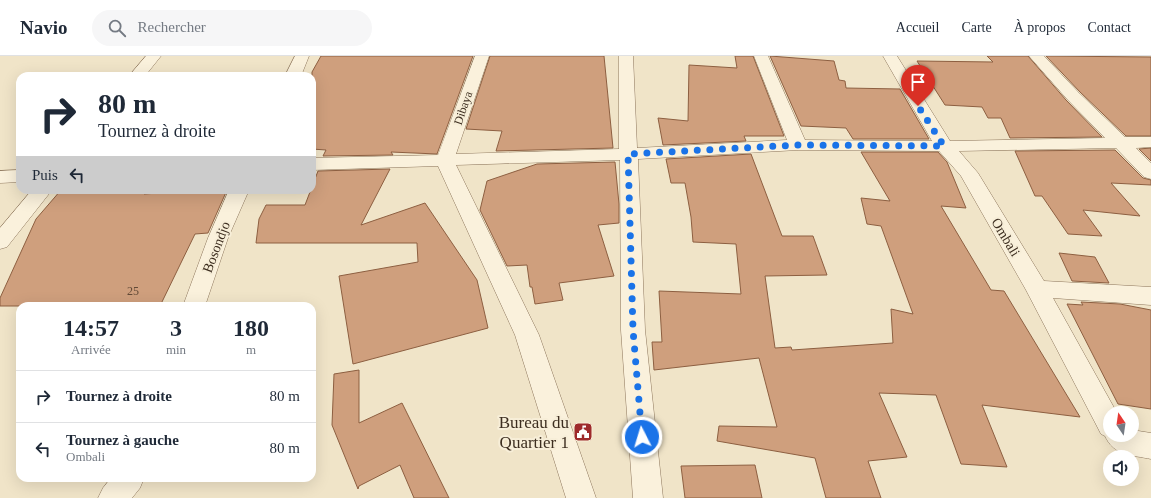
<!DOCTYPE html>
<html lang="fr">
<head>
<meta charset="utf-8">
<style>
  :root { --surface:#fff; --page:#f6f6f7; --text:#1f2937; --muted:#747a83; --line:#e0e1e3 }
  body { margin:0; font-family:"Times New Roman",serif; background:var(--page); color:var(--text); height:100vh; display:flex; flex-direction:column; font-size:15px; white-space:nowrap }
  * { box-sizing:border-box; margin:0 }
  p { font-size:13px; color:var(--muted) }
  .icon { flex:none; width:22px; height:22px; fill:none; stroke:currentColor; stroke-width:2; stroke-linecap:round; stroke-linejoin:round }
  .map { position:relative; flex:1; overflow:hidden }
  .drawer { position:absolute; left:16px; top:246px; width:300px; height:180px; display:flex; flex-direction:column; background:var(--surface); border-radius:12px; box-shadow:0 4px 16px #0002 }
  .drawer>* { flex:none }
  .banner { position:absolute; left:16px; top:16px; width:300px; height:122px; border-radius:12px; box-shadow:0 4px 16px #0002; background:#fff; color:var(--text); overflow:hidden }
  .needle { width:26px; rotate:347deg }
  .buttons { position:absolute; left:1103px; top:350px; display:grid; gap:8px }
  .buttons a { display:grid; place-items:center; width:36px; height:36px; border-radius:50%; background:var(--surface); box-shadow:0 4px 16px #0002; font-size:20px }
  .pin { position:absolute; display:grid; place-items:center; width:34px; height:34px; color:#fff; margin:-41px -17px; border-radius:50% 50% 50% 0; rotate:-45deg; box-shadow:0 0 4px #0007 }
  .pin .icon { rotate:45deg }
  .me { position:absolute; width:44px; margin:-22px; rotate:355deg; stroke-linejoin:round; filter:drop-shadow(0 0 3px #0008) }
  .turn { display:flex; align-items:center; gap:14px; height:84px; padding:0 16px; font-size:18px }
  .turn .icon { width:52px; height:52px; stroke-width:2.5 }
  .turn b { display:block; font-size:28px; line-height:34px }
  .then { display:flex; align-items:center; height:38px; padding:0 16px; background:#0003; gap:8px; font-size:15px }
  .eta { display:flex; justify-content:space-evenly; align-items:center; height:68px; text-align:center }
  .eta b { font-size:24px; font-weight:800; line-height:28px }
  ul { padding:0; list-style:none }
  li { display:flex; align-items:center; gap:12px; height:52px; padding:0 16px; border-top:1px solid var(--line) }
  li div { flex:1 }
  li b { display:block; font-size:15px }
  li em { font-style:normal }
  header { display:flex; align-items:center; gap:24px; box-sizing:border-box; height:56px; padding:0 20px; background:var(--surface); border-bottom:1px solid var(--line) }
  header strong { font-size:19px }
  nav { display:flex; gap:22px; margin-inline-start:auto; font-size:14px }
  .search { width:280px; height:36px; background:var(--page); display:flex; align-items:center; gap:10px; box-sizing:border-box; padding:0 14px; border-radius:22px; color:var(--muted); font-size:15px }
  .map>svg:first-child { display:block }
  .building { fill:#cf9f7d; stroke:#8d5f41 }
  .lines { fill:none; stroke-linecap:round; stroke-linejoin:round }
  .minor-casing { stroke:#8d765c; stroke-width:1 }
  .minor { fill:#faf1dc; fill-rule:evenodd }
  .route { stroke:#1a73e8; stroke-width:7; stroke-dasharray:0 12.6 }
  .labels { text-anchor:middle; stroke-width:4; stroke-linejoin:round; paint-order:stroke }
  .far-street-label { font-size:12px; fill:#3d2e20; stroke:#f7eed8 }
  .number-label { font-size:12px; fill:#624a37 }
  .street-label { font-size:14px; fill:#3d2e20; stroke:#f7eed8 }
  .near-poi-label { font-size:17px; fill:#3d2e20; stroke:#f7eed8; text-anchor:end }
</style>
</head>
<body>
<header>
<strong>Navio</strong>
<div class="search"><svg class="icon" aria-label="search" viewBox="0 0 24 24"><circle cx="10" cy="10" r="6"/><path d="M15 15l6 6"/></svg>Rechercher</div>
<nav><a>Accueil</a><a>Carte</a><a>À propos</a><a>Contact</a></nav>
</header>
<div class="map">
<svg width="1151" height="442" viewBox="0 0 1151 442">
  <rect width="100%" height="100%" fill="#f0e4c8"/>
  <path class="building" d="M321 0H473L437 98 391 96 393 99 323 100 326 94 312 93V16Z
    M490 0H604L613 92 496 95 502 75 466 73Z
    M735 0H753L784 80H744L746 85 663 89 658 62 688 65 689 9 737 12Z
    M770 0 834 5 839 24 845 25 846 32 900 33 929 83H853L846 72 801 70Z
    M987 0H1028L1066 44 1102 81 1010 82 1001 62H988L982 51 945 49 917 5 993 6Z
    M1046 0 1151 1V80H1126L1080 36Z
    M1151 92V105L1139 93Z
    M1115 94 1143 122 1151 124V129L1111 127 1140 160 1083 154 1102 180 1068 178 1042 140H1035L1015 95Z
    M861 96H938L947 106 966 152 941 150 991 234 1004 235 1080 361 982 349 1007 411 961 408 936 339 879 337 907 401 868 405 881 442H826L815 402 717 385 719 370 777 371 759 302 654 314 652 286H662L659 235 741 238 736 188 693 186 691 161 685 127H671L666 103 751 98 782 180H813L827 219 765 220 775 292 791 291 792 294 893 287 891 253 913 258 881 170 867 168 861 142 890 145Z
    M615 106 619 148V167L598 169 614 220 559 227 563 244 535 248 532 231H530L527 209 507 210 480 154 487 125 537 108Z
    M390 113 361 169 425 147 477 224 488 272 353 308 339 220 418 206 417 187H256L259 163 266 149H305L318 115Z
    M61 134H147L144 138 200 134H227L208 177 195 178 160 250H0V242L36 163Z
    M1059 197 1095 201 1109 227 1072 225Z
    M1081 246 1120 248 1151 254V353L1118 348 1067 248 1083 249Z
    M359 314V367L402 347 449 442H414L400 409 359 430 358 433 332 369 334 318Z
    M755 409 762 442H685L681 410Z"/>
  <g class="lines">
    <g class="minor-casing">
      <path id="minor" d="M146 0H161L145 20H129Z
        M295 0H309L301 20H285Z
        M475 0H489L456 98 619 93V0H633L637 92 787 84 754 0H768L805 84 932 85 883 0H897L950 85 1105 82 1067 43 1029 0H1044L1079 37 1125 81H1151V91L1136 92 1151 107V123L1144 121 1116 92 959 95 978 117 1044 225 1151 231V249L1053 242 1117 357H1110V379H1132V374L1151 377V403C1132 399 1114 400 1105 380L1101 378 1026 234 961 120 939 95 798 94 638 103 645 274 663 442H633L621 274 620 104 456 109 539 279 596 442H566L515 279 438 110 312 114V102L438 99Z
        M20 114V126L0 127V115Z
        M32 134H52L7 191 0 193V172Z
        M229 134H249L228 182 205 250H183L208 182Z
        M111 422H144L140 432 132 442H98L103 432Z"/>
    </g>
    <use href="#minor" class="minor"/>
  </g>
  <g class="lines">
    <path class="route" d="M642 381 633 274 628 98 798 89 944 90 918 50"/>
  </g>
  <defs>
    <g id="civic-square" transform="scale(1)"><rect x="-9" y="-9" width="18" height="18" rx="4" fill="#9e2a2b" stroke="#f7eed8"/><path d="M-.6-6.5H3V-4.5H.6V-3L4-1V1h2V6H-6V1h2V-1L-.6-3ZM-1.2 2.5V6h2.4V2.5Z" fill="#fff"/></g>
  </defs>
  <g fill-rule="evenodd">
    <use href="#civic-square" x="583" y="376"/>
  </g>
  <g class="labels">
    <g class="far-street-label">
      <text transform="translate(463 52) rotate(-71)" y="4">Dibaya</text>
    </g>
    <g class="number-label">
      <text x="133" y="239">25</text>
    </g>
    <g class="street-label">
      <text transform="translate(1006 181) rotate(59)" y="5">Ombali</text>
      <text transform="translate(216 191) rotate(-69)" y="5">Bosondjo</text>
    </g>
    <g class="near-poi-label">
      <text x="569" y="372">Bureau du<tspan x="569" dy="20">Quartier 1</tspan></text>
    </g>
  </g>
</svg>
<div class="buttons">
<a><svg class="needle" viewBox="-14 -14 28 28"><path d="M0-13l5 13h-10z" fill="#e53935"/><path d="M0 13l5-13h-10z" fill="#747a83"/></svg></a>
<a><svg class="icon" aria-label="sound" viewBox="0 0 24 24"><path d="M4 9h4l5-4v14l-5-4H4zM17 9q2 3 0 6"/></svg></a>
</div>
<div class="pin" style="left:918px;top:50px;background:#d93025"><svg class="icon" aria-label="arrive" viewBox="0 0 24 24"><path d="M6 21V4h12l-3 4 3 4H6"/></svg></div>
<svg class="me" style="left:642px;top:381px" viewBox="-20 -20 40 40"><circle r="17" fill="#1a73e8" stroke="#fff" stroke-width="3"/><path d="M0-11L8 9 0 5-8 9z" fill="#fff"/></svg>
<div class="banner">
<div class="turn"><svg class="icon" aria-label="right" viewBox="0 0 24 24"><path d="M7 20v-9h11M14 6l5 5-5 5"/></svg><div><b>80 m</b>Tournez à droite</div></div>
<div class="then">Puis<svg class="icon" aria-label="left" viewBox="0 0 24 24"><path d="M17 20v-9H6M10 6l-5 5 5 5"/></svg></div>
</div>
<section class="drawer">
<div class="eta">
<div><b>14:57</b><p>Arrivée</p></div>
<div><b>3</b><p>min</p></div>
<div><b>180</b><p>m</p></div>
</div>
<ul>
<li><svg class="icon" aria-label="right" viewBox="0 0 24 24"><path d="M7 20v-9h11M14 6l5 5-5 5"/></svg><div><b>Tournez à droite</b></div><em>80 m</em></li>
<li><svg class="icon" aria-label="left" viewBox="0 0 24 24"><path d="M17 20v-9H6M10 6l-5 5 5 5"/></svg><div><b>Tournez à gauche</b><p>Ombali</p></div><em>80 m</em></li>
</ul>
</section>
</div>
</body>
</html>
